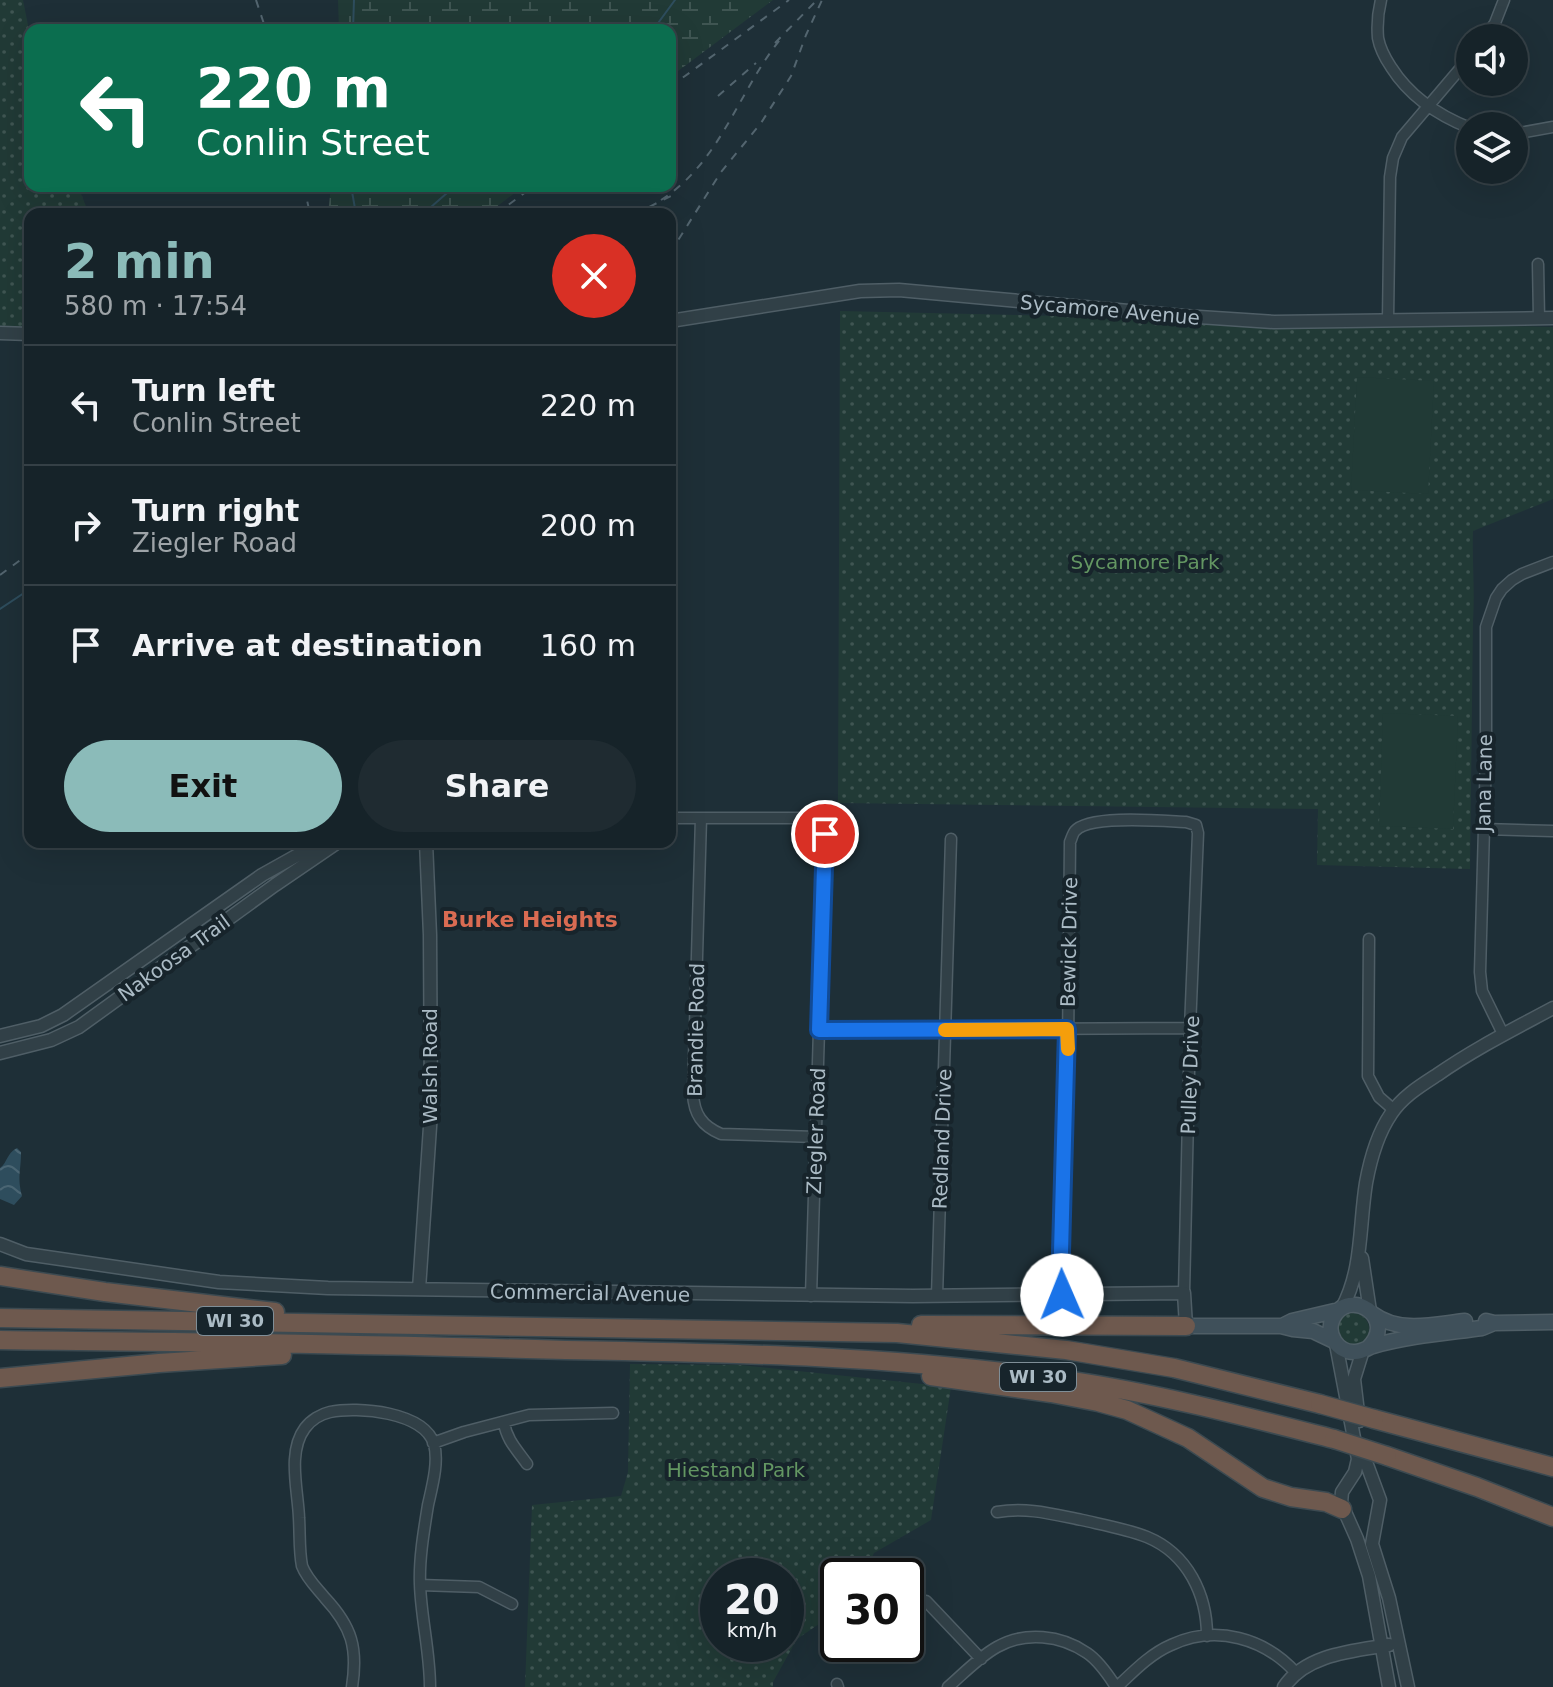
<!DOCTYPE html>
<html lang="en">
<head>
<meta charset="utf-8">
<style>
  :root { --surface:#162329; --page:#1f2b31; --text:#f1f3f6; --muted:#9ea4a8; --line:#354046; --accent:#8bbbb9 }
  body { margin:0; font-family:"DejaVu Sans",sans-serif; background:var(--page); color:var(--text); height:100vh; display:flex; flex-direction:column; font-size:30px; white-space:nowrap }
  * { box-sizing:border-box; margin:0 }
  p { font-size:26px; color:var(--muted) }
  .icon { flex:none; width:44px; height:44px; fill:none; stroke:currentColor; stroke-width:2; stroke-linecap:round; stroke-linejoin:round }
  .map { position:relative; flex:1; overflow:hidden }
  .drawer { position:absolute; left:24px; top:208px; width:652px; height:640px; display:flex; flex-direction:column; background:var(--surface); border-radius:16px; box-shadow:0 8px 32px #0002,0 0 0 2px var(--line) }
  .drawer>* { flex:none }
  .top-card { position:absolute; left:24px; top:24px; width:652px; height:168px; border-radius:16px; box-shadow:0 8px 32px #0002,0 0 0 2px var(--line); background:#0b6e4f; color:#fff; overflow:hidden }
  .buttons { position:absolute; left:1456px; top:24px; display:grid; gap:16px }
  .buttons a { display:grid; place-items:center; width:72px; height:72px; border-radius:50%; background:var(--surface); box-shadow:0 8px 32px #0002,0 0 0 2px var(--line); font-size:40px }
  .speed { position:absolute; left:700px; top:1558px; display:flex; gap:16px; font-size:40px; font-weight:700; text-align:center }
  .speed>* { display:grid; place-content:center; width:104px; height:104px; border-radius:50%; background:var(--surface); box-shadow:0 8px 32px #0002,0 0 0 2px var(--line); line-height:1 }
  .speed small { font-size:20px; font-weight:400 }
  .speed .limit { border:4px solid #111; border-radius:12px; background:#fff; color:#111 }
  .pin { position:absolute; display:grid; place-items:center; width:68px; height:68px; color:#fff; margin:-34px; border:4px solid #fff; border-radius:50%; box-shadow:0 2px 8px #0007 }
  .me { position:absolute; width:88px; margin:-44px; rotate:359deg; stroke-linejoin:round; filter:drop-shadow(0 0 6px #0008) }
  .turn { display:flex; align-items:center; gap:28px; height:168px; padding:0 40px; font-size:36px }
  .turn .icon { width:104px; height:104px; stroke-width:2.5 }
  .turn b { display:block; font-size:56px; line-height:68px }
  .round { display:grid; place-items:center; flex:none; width:84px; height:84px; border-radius:42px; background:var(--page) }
  .summary { display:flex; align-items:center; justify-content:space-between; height:136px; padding:0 40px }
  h1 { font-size:48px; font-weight:700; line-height:60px; color:var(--accent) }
  .action { display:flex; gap:16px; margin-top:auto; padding:16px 40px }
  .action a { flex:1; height:92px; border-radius:48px; background:var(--accent); color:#111; font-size:32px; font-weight:700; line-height:92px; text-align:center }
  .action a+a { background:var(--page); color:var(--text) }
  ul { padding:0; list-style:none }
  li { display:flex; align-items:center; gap:24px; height:120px; padding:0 40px; border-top:2px solid var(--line) }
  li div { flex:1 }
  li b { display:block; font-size:30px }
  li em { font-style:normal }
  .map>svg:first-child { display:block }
  .grass { fill:url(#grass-dots); fill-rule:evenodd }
  .wetland { fill:url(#wetland-marsh) }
  .garden { fill:#213a36 }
  .water { fill:url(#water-waves) }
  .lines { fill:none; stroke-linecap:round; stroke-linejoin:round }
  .stream { stroke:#2e4d5d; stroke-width:2 }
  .minor-casing { stroke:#4f5e66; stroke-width:13 }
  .tertiary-casing { stroke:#4f5e66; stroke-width:15 }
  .secondary-casing { stroke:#4f5e66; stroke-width:17 }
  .motorway-casing { stroke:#3c4a51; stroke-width:21 }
  .minor { stroke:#314047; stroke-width:10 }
  .tertiary { stroke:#314047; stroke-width:12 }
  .secondary { stroke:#3f505a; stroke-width:14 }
  .motorway { stroke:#6e594e; stroke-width:18 }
  .rail { stroke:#53656f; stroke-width:2; stroke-dasharray:8 8; stroke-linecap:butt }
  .motorway-bridge-casing { stroke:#3c4a51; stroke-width:21; stroke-linecap:butt }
  .motorway-bridge { stroke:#6e594e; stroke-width:18 }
  .route-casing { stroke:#114b97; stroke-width:20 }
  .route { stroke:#1a73e8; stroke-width:14 }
  .slow { stroke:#f59e0b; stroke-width:14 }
  .labels { text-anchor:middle; stroke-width:8; stroke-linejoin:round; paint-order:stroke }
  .shield { fill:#17242b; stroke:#7f8e97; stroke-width:2 }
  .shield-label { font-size:18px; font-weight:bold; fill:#abbbc5 }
  .street-label { font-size:20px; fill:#abbbc5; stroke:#17242b }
  .park-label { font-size:20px; fill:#639662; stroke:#17242b }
  .neighbourhood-label { font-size:22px; font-weight:bold; fill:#d96b52; stroke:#17242b }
</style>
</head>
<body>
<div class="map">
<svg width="1553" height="1687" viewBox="0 0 1553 1687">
  <defs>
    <pattern id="grass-dots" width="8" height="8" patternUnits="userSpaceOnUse" patternTransform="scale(2)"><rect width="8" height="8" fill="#213a36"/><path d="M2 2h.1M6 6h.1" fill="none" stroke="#3f5552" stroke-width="1.8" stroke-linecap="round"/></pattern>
    <pattern id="wetland-marsh" width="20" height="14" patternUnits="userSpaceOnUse" patternTransform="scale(2)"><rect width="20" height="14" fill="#213a36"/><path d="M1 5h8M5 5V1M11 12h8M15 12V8" fill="none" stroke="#3f5552"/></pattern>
    <pattern id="water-waves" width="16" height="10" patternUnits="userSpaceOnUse" patternTransform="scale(2)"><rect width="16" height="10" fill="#2e4d5d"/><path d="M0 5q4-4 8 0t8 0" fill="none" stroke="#4a6573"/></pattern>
  </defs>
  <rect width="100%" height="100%" fill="#1e2f37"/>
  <path class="grass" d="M0 0H23L30 35V186H78L89 214H30V330L0 329Z
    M840 311 1553 327V499L1473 531C1472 561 1475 591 1473 621L1470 869 1317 865 1318 809 838 803Z
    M1337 1329a16 16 0 1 1 32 0a16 16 0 1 1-32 0Z
    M630 1364 741 1365 951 1387 931 1520 874 1553 863 1576H838V1611L797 1639 773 1682V1687H525L532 1505 621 1496 628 1472ZM718 1576H786V1644H718Z"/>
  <path class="wetland" d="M338 0H773L670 77V30H339Z
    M331 186H524L487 214H328Z"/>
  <path class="garden" d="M1357 377 1434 381 1428 494 1351 490Z
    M1383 713 1458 716 1453 829 1379 826Z"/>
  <path class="water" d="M17 1148 21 1152C21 1171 17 1177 22 1196L14 1205 0 1199V1168C8 1162 6 1154 17 1148Z"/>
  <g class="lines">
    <path class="stream" d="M353 30 354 0
      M653 30 675 0
      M351 186 356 214
      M423 214 455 186
      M0 609 30 589"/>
    <g class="minor-casing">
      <path id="minor" d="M1381 0C1378 12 1377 26 1378 38 1380 49 1385 58 1391 67 1410 97 1437 115 1470 128
        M1485 38 1495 23 1504 0
        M1514 134 1553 127
        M1538 264 1539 318
        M1388 320 1390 177 1393 158 1402 137 1470 57
        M670 818H809C817 820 822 821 825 829L811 1296
        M701 818 693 1094C694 1114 702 1126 721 1134L816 1137
        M1484 829 1553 831
        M1369 939 1368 1076 1379 1097 1394 1110
        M819 1030 1190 1028
        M1503 1034 1482 991 1480 972 1486 756V627L1496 598 1502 589 1512 580 1522 574 1553 562
        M1062 1295 1061 1252 1068 1046 1070 842C1071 840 1073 833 1075 831 1089 814 1164 821 1186 822L1196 825 1198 833 1190 1028 1184 1293
        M937 1296 951 839
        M504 1422C506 1439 517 1450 527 1464
        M433 1443 464 1432 529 1415 613 1413
        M997 1512C1028 1507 1052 1514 1082 1520 1104 1525 1127 1529 1147 1537 1188 1554 1207 1595 1207 1636
        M420 1585 479 1587 512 1604
        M926 1601 981 1659
        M837 1684 838 1687
        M352 1687C358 1648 352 1627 325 1598 317 1588 307 1579 302 1566 299 1551 300 1534 299 1518 298 1490 287 1452 305 1428 311 1420 321 1414 330 1412 358 1406 424 1412 434 1444 439 1462 432 1487 428 1505 424 1530 419 1558 420 1584 421 1618 430 1652 430 1687
        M948 1687C963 1674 979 1657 997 1647 1025 1631 1061 1635 1087 1653 1099 1661 1109 1676 1116 1687
        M1117 1687C1133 1672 1150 1654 1171 1645 1216 1624 1265 1638 1297 1674"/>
    </g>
    <g class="tertiary-casing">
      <path id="tertiary" d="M670 321 860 291 899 290 1184 316 1274 322 1553 318
        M0 333 30 334
        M0 1036 41 1026 63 1015 262 875 321 842
        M0 1053 51 1040 79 1027 275 885 338 842
        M0 1244 26 1254 219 1282 328 1288 913 1296 1184 1293 1186 1326
        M1362 1258 1370 1311
        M419 1289 431 1112 430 935 426 842
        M1342 1308C1363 1269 1359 1226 1366 1183 1370 1161 1378 1133 1391 1114 1402 1097 1420 1086 1437 1075 1474 1049 1514 1029 1553 1008
        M1336 1344 1358 1459 1355 1472 1342 1492 1341 1503 1357 1539 1369 1576 1389 1687
        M1359 1421 1354 1379 1363 1350
        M1364 1447 1366 1462 1380 1500 1372 1544 1389 1598 1408 1687
        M1284 1687C1306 1654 1353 1651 1389 1645"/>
    </g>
    <g class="secondary-casing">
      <path id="secondary" d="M1373 1314C1400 1334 1435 1324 1465 1321
        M1486 1321 1494 1323 1553 1322
        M1186 1326H1281L1293 1329 1313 1331 1334 1341
        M1282 1326 1292 1321 1339 1310
        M1368 1348C1399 1318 1349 1286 1333 1318 1325 1334 1338 1353 1355 1352 1362 1352 1367 1348 1373 1346 1408 1336 1445 1333 1482 1328L1494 1323"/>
    </g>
    <g class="motorway-casing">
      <path id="motorway" d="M0 1276 105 1292 275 1312
        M0 1318 897 1333 1066 1350 1174 1368 1320 1404
        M921 1325 1186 1326
        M0 1340C119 1342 238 1342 357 1345 427 1346 497 1348 566 1350 735 1353 904 1356 1071 1381 1160 1394 1247 1417 1334 1439
        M931 1376 1051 1393 1098 1402 1127 1410 1188 1438 1263 1488 1291 1497 1326 1502 1342 1509
        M0 1378 159 1363 282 1355
        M1374 1419 1553 1467
        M1387 1456 1477 1487 1553 1517"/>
    </g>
    <use href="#minor" class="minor"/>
    <use href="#tertiary" class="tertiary"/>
    <use href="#secondary" class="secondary"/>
    <use href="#motorway" class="motorway"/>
    <path class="rail" d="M256 0 266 30
      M775 43 817 0
      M670 87 789 0
      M718 96 756 63
      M304 186 310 214
      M661 200C722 161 738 90 783 36
      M496 214 534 186
      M635 214 671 196
      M670 253 721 172 761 123 791 76 806 35 822 0
      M0 575 30 553"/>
    <g class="motorway-bridge-casing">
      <path id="motorway-bridge" d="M1320 1404 1374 1419
        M1334 1439 1387 1456"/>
    </g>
    <use href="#motorway-bridge" class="motorway-bridge"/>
  </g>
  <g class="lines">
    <g class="route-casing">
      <path id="route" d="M825 834 819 1030 1067 1029 1061 1252 1062 1295"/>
    </g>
    <use href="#route" class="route"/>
    <path class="slow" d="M945 1030 1067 1029 1068 1049"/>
  </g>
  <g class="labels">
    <g class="shield">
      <rect x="197" y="1307" width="76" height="28" rx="6"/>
      <rect x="1000" y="1363" width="76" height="28" rx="6"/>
    </g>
    <g class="shield-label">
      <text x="235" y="1327">WI 30</text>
      <text x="1038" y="1383">WI 30</text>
    </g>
    <g class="street-label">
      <text transform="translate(1110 310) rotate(5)" y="7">Sycamore Avenue</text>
      <text transform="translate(1484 783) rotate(-89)" y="7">Jana Lane</text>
      <text transform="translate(1069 942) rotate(-89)" y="7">Bewick Drive</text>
      <text transform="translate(174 958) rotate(-36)" y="7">Nakoosa Trail</text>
      <text transform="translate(696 1030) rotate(-89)" y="7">Brandie Road</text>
      <text transform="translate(430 1066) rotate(-90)" y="7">Walsh Road</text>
      <text transform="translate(1190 1075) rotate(-88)" y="7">Pulley Drive</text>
      <text transform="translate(816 1131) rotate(-88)" y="7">Ziegler Road</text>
      <text transform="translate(942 1139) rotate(-88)" y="7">Redland Drive</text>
      <text transform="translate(590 1293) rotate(1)" y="7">Commercial Avenue</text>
    </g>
    <g class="park-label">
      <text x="1145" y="569">Sycamore Park</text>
      <text x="736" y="1477">Hiestand Park</text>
    </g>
    <g class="neighbourhood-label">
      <text x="530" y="927">Burke Heights</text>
    </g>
  </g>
</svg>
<div class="buttons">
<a><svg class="icon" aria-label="sound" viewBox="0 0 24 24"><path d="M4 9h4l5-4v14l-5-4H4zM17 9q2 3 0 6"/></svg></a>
<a><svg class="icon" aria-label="layers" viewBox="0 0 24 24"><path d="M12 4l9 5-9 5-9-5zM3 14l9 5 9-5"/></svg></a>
</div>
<div class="speed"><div>20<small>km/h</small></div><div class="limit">30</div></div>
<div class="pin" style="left:825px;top:834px;background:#d93025"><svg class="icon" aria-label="arrive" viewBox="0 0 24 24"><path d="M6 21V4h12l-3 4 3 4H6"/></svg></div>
<svg class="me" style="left:1062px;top:1295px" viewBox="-20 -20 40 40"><circle r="19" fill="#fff"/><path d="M0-13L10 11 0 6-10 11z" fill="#1a73e8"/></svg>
<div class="top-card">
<div class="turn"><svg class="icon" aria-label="left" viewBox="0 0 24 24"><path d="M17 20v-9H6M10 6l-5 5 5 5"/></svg><div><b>220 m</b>Conlin Street</div></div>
</div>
<section class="drawer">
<div class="summary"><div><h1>2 min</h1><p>580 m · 17:54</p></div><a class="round" style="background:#d93025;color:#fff"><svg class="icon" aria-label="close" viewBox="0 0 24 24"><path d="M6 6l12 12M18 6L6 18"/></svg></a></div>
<ul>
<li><svg class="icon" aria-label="left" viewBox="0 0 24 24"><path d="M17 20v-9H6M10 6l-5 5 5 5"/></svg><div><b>Turn left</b><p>Conlin Street</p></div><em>220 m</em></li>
<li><svg class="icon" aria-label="right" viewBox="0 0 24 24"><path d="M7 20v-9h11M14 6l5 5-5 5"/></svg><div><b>Turn right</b><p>Ziegler Road</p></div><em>200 m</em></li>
<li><svg class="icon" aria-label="arrive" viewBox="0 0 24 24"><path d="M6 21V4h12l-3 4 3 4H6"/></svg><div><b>Arrive at destination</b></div><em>160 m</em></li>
</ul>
<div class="action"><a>Exit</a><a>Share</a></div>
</section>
</div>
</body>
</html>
